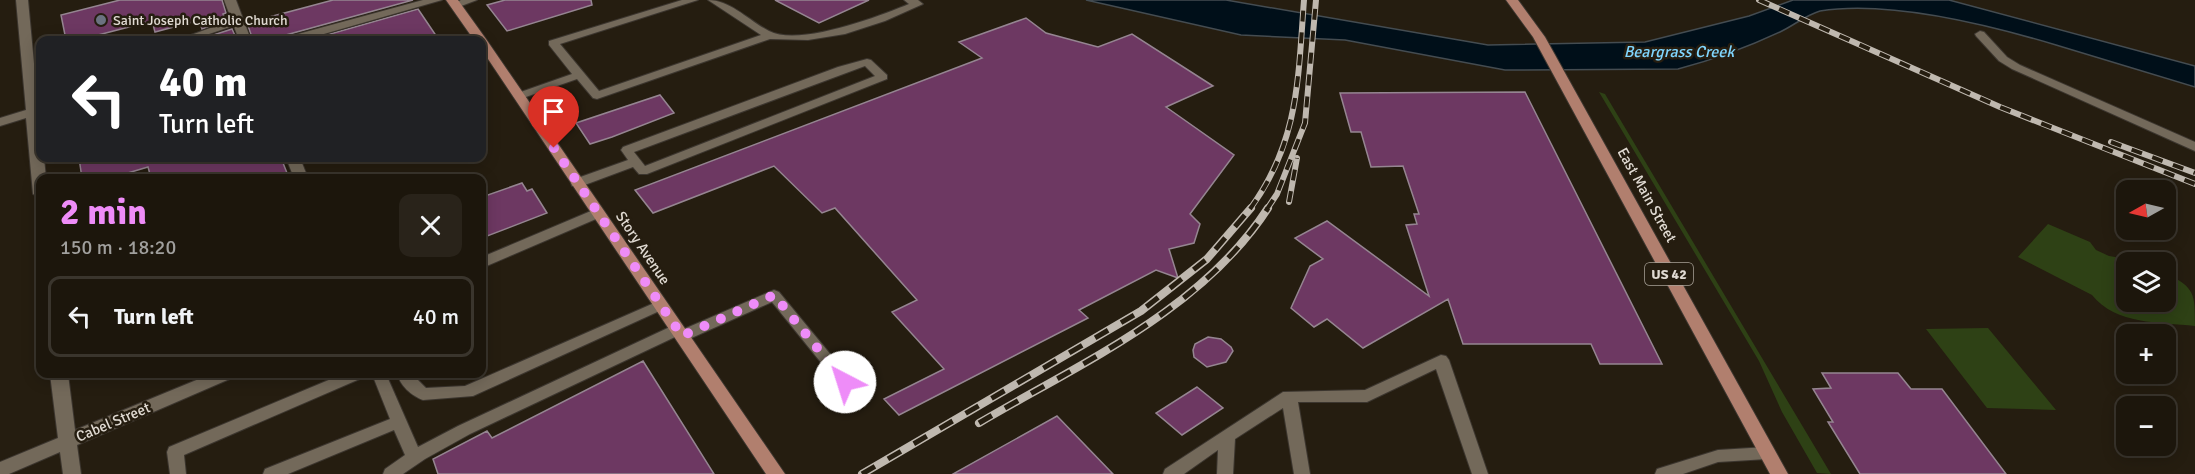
<!DOCTYPE html>
<html lang="en">
<head>
<meta charset="utf-8">
<style>
  :root { --surface:#1c160c; --page:#29231a; --text:#f1f3f6; --muted:#a09f9d; --line:#3a352d; --accent:#ee8cf8 }
  body { margin:0; font-family:Signika,sans-serif; background:var(--page); color:var(--text); height:100vh; display:flex; flex-direction:column; font-size:22px; white-space:nowrap }
  * { box-sizing:border-box; margin:0 }
  p { font-size:20px; color:var(--muted) }
  .icon { flex:none; width:33px; height:33px; fill:none; stroke:currentColor; stroke-width:2; stroke-linecap:round; stroke-linejoin:round }
  .map { position:relative; flex:1; overflow:hidden }
  .drawer { position:absolute; left:36px; top:174px; width:450px; height:204px; display:flex; flex-direction:column; background:var(--surface); border-radius:12px; box-shadow:0 3px 15px #0003,0 0 0 2px var(--line) }
  .drawer>* { flex:none }
  .hud { position:absolute; left:36px; top:36px; width:450px; height:126px; border-radius:12px; box-shadow:0 3px 15px #0003,0 0 0 2px var(--line); background:#202124; color:#fff; overflow:hidden }
  .needle { width:39px; rotate:262deg }
  .fabs { position:absolute; left:2116px; top:180px; display:grid; gap:12px }
  .fabs a { display:grid; place-items:center; width:60px; height:60px; border-radius:12px; background:var(--surface); box-shadow:0 3px 15px #0003,0 0 0 2px var(--line); font-size:30px }
  .pin { position:absolute; display:grid; place-items:center; width:51px; height:51px; color:#fff; margin:-62px -26px; border-radius:50% 50% 50% 0; rotate:-45deg; box-shadow:0 0 6px #0007 }
  .pin .icon { rotate:45deg }
  .me { position:absolute; width:66px; margin:-33px; rotate:320deg; stroke-linejoin:round; filter:drop-shadow(0 0 4px #0008) }
  .turn { display:flex; align-items:center; gap:21px; height:126px; padding:0 24px; font-size:27px }
  .turn .icon { width:78px; height:78px; stroke-width:2.5 }
  .turn b { display:block; font-size:42px; line-height:51px }
  .round { display:grid; place-items:center; flex:none; width:63px; height:63px; border-radius:12px; background:var(--page) }
  .headline { display:flex; align-items:center; justify-content:space-between; height:102px; padding:0 24px }
  h1 { font-size:36px; font-weight:800; line-height:45px; color:var(--accent) }
  ul { padding:0; list-style:none }
  li { display:flex; align-items:center; gap:18px; height:81px; margin:0 12px 9px; padding:0 12px; border:3px solid var(--line); border-radius:12px }
  li div { flex:1 }
  li b { display:block; font-size:22px }
  li em { font-style:normal }
  .map>svg:first-child { display:block }
  .green { fill:#2e4115 }
  .water { fill:#000f19; stroke:#444c51; stroke-width:1.5 }
  .building { fill:#6d3862; stroke:#958591; stroke-width:1.5 }
  .lines { fill:none; stroke-linecap:round; stroke-linejoin:round }
  .service-casing { stroke:#3c362f; stroke-width:2 }
  .minor-casing { stroke:#3c362f; stroke-width:2 }
  .primary-casing { stroke:#3c362f; stroke-width:2 }
  .service { fill:#73695a; fill-rule:evenodd }
  .minor { fill:#73695a; fill-rule:evenodd }
  .primary { fill:#b17f6e; fill-rule:evenodd }
  .rail-far1-casing { stroke:#bfb8af; stroke-width:6 }
  .rail-casing { stroke:#bfb8af; stroke-width:8 }
  .rail-far1 { stroke:#251d10; stroke-width:4; stroke-dasharray:11; stroke-linecap:butt }
  .rail { stroke:#251d10; stroke-width:5; stroke-dasharray:15; stroke-linecap:butt }
  .route { stroke:#ee8cf8; stroke-width:10; stroke-dasharray:0 18 }
  .worship-dot { fill:#6b7280; stroke:#251d10; stroke-width:2 }
  .labels { text-anchor:middle; stroke-width:5; stroke-linejoin:round; paint-order:stroke }
  .far-poi-label { font-size:14px; fill:#e1dbd3; stroke:#251d10; text-anchor:start }
  .shield { fill:#251d10; stroke:#a9a298; stroke-width:1.5 }
  .shield-label { font-size:14px; font-weight:bold; fill:#e1dbd3 }
  .street-label { font-size:15px; fill:#e1dbd3; stroke:#251d10 }
  .water-label { font-size:16px; font-style:italic; fill:#80d6fe; stroke:#251d10 }
</style>
</head>
<body>
<div class="map">
<svg width="2195" height="474" viewBox="0 0 2195 474">
  <rect width="100%" height="100%" fill="#251d10"/>
  <path class="green" d="M1599 92 1605 94 1831 474 1817 473 1782 412 1759 361Z
    M2048 224 2090 242 2096 250 2109 256 2145 262H2127V302H2166V273C2195 288 2195 293 2195 326 2160 322 2116 325 2092 295L2018 257Z
    M1988 328 2056 410 1987 408 1926 329Z"/>
  <path class="water" d="M1086 0H1226L1488 45 1645 42 1749 16 1793 0H1949L2195 66V87C2149 73 2102 59 2056 45 1989 25 1889 0 1820 11 1806 15 1793 26 1780 32 1748 47 1713 60 1678 69L1505 70 1345 40 1241 35Z"/>
  <path class="building" d="M120 0H222L226 13 223 14 225 20 202 29 200 23 197 24 196 21 155 32 152 21 79 40H66L61 15Z
    M333 0H413L286 35 283 40H253L247 23Z
    M505 0H591L592 5 507 31 487 5Z
    M775 0H869L819 23Z
    M418 9 439 40H309Z
    M1026 18 1046 33 1098 47 1132 34 1213 86 1166 107 1234 155 1190 214 1200 224 1194 243 1169 249 1178 278 1156 270 1079 310 1088 318 899 415 884 399 944 369 892 312 917 300 835 208 822 213 774 166 653 213 635 190 982 58 959 42Z
    M232 29 237 40H205L204 38Z
    M1525 92 1662 364H1600L1591 344H1463L1448 299 1363 348 1327 319 1314 327 1291 308 1310 266 1323 259 1295 238 1327 221 1429 296 1406 225 1417 224 1414 214H1419L1403 166 1371 167 1361 132H1351L1340 93Z
    M660 95 674 113 612 137 590 144 576 123Z
    M79 158H281L289 178H151L148 167 111 178H82Z
    M522 183 527 191 532 189 547 213 482 238V197Z
    M1208 337 1221 339 1231 347 1233 351 1226 362 1207 367 1194 357 1193 350 1195 344Z
    M643 361 714 474H438L433 459 487 431 492 438Z
    M1822 373H1898L1911 389H1942L2006 474H1860L1828 422H1833L1813 389 1831 388Z
    M1197 387 1223 408 1182 435 1156 413Z
    M1057 416 1113 474H953Z"/>
  <g class="lines">
    <g class="service-casing">
      <path id="service" d="M461 0H477L456 8 451 5Z
        M682 0H698L560 44 599 91 761 35 708 0C731 0 749 21 769 31 799 47 880 16 909 4L904 0H918L923 4 885 21 845 34 808 40 770 39 597 99 593 98 577 79 523 98 519 99 513 96 515 94 572 74 549 45V41Z
        M238 18 243 21 242 23 191 40H177Z
        M1980 31 1984 32 2007 57 2020 65 2195 142V151L2012 69 1999 61 1976 36 1975 34Z
        M867 59 871 60 887 75V79L647 174H639L633 167 582 186H572L571 183 572 180 628 160 621 150 623 147 838 67ZM865 66 875 76 645 166 634 152Z
        M774 290 779 292 850 378 853 382 850 386H840L772 302 687 340 682 341 675 337 470 434 425 459 403 474H383L385 469 405 455 394 430 288 474H263L265 469 390 419 372 374H386L418 447 458 426 672 326 677 325 684 329Z
        M661 300 666 302 668 305 666 308 473 396 423 400C412 396 399 385 398 374H412L426 388 465 386Z
        M1441 355 1446 356 1449 360 1488 474H1472L1436 369 1367 402H1298L1310 474H1294L1283 408 1235 439 1233 474H1217L1218 450 1184 474H1163L1165 469 1283 392 1365 390Z
        M343 374H365L362 378 184 455 186 474H170L167 452 169 447Z
        M1767 447 1773 448 1775 453 1773 458 1767 459 1718 462 1683 474H1655L1657 469 1718 450Z"/>
    </g>
    <g class="minor-casing">
      <path id="minor" d="M16 0H28L38 106H40V158H44L46 178H40V198L33 194 26 118 0 126V118L26 110Z
        M224 0H236L251 40H239Z
        M423 0H442L303 40H285L287 37Z
        M286 158H300L308 178H294Z
        M598 208 605 213 603 216 482 268V257Z
        M50 374H68L75 430 211 374H235L232 378 77 445 81 474H63L60 452 9 474H0V462L58 438Z"/>
    </g>
    <g class="primary-casing">
      <path id="primary" d="M446 0H458L486 39 785 474H766L482 50V40H474Z
        M1506 0H1518L1545 37 1788 474H1770L1533 37Z"/>
    </g>
    <use href="#service" class="service"/>
    <use href="#minor" class="minor"/>
    <use href="#primary" class="primary"/>
    <g class="rail-far1-casing">
      <path id="rail-far1" d="M1759 0 2000 107 2195 184
        M2111 142 2195 173
        M1289 202 1297 158
        M1250 209C1299 142 1298 79 1304 0
        M1267 209 1277 194 1305 123 1316 0"/>
    </g>
    <g class="rail-casing">
      <path id="rail" d="M979 423C1081 363 1202 310 1268 208
        M862 474 1141 311 1207 259 1251 208"/>
    </g>
    <use href="#rail-far1" class="rail-far1"/>
    <use href="#rail" class="rail"/>
  </g>
  <g class="lines">
    <path class="route" d="M554 148 682 336 774 295 845 382"/>
  </g>
  <circle class="worship-dot" cx="101" cy="20" r="6"/>
  <g class="labels">
    <g class="far-poi-label">
      <text x="113" y="25">Saint Joseph Catholic Church</text>
    </g>
    <rect class="shield" x="1645" y="263" width="48" height="22" rx="4.5"/>
    <g class="shield-label">
      <text x="1669" y="279">US 42</text>
    </g>
    <g class="street-label">
      <text transform="translate(1647 195) rotate(61)" y="5">East Main Street</text>
      <text transform="translate(643 248) rotate(56)" y="5">Story Avenue</text>
      <text transform="translate(113 422) rotate(-23)" y="5">Cabel Street</text>
    </g>
    <g class="water-label">
      <text x="1679" y="57">Beargrass Creek</text>
    </g>
  </g>
</svg>
<div class="fabs">
<a><svg class="needle" viewBox="-14 -14 28 28"><path d="M0-13l5 13h-10z" fill="#e53935"/><path d="M0 13l5-13h-10z" fill="#a09f9d"/></svg></a>
<a><svg class="icon" aria-label="layers" viewBox="0 0 24 24"><path d="M12 4l9 5-9 5-9-5zM3 14l9 5 9-5"/></svg></a>
<a>+</a>
<a>−</a>
</div>
<div class="pin" style="left:554px;top:148px;background:#d93025"><svg class="icon" aria-label="arrive" viewBox="0 0 24 24"><path d="M6 21V4h12l-3 4 3 4H6"/></svg></div>
<svg class="me" style="left:845px;top:382px" viewBox="-20 -20 40 40"><circle r="19" fill="#fff"/><path d="M0-13L10 11 0 6-10 11z" fill="#ee8cf8"/></svg>
<div class="hud">
<div class="turn"><svg class="icon" aria-label="left" viewBox="0 0 24 24"><path d="M17 20v-9H6M10 6l-5 5 5 5"/></svg><div><b>40 m</b>Turn left</div></div>
</div>
<section class="drawer">
<div class="headline"><div><h1>2 min</h1><p>150 m · 18:20</p></div><a class="round"><svg class="icon" aria-label="close" viewBox="0 0 24 24"><path d="M6 6l12 12M18 6L6 18"/></svg></a></div>
<ul>
<li><svg class="icon" aria-label="left" viewBox="0 0 24 24"><path d="M17 20v-9H6M10 6l-5 5 5 5"/></svg><div><b>Turn left</b></div><em>40 m</em></li>
</ul>
</section>
</div>
</body>
</html>
